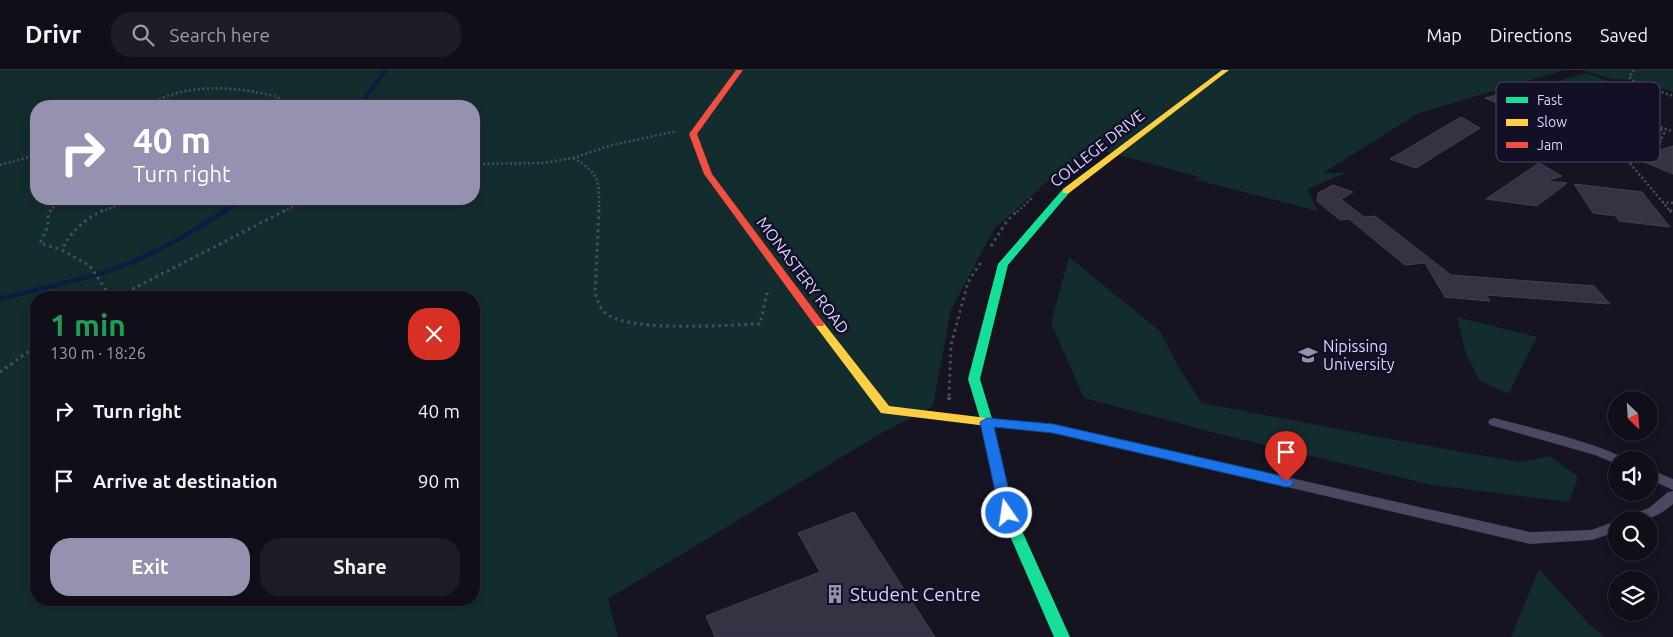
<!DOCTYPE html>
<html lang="en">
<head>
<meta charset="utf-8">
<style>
  :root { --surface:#100f19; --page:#1e1d26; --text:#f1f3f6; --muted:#9c9ca2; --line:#302f38; --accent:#9591b1 }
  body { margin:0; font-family:Ubuntu,sans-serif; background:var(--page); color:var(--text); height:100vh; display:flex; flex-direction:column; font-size:19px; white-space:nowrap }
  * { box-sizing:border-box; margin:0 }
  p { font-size:16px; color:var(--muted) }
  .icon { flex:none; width:28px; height:28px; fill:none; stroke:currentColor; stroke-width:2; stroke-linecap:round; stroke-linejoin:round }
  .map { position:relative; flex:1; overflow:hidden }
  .sheet { position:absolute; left:30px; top:221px; width:450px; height:315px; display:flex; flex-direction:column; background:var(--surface); border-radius:20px; box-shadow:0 2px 8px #0003,0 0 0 1px var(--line) }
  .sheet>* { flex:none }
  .banner { position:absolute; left:30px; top:30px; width:450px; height:105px; border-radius:20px; box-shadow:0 2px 8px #0003,0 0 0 1px var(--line); background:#9591b1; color:#fff; overflow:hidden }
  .needle { width:32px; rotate:155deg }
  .fabs { position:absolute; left:1608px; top:321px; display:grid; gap:10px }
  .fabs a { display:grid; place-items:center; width:50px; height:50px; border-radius:50%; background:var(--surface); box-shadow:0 2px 8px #0003,0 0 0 1px var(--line); font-size:25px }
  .pin { position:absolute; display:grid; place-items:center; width:42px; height:42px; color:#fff; margin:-51px -21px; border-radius:50% 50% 50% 0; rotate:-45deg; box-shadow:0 0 5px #0007 }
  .pin .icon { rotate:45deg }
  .me { position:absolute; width:55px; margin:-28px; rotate:347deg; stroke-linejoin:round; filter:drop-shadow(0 0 4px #0008) }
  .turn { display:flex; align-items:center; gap:18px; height:105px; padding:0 20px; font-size:22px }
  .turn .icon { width:65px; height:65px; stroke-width:2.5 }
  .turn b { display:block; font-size:35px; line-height:42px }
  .round { display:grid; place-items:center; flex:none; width:52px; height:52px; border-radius:20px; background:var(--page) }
  .summary { display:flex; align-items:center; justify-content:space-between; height:85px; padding:0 20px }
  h1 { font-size:30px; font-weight:600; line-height:38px; color:#1e9e55 }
  .button { display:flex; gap:10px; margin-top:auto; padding:10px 20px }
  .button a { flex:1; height:58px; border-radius:20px; background:var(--accent); color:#fff; font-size:20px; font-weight:600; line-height:58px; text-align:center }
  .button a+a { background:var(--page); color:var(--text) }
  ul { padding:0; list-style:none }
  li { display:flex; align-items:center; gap:15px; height:70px; padding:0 20px }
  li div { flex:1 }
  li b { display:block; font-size:19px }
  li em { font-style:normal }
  header { display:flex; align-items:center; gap:30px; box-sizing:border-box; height:70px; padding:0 25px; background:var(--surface); border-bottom:1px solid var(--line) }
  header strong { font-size:24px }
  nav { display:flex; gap:28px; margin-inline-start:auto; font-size:18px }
  .search { width:350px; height:45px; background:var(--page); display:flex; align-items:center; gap:12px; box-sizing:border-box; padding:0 18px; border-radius:20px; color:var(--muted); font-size:19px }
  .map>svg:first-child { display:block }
  .green { fill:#132c2d; fill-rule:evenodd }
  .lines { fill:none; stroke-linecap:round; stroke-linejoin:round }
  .stream-far1 { stroke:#0b1e41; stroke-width:4 }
  .stream { stroke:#0b1e41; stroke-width:5 }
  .building { fill:#343243; stroke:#433f54 }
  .path-far2 { stroke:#44505f; stroke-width:2.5; stroke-dasharray:2 2.5; stroke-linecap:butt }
  .path-far1 { stroke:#44505f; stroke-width:3; stroke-dasharray:2.5 4; stroke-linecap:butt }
  .path { stroke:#44505f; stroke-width:4; stroke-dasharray:3 4.5; stroke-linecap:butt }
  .lane { fill:#4a4962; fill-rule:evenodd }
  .fast { fill:#16e098; fill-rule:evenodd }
  .slow { fill:#ffcf43; fill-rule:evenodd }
  .jam { fill:#f24e42; fill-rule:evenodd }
  .route { fill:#1a73e8; stroke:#114b97 }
  .labels { text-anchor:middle; stroke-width:5; stroke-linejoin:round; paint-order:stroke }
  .street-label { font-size:16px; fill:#d9d4ff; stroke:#130f26 }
  .poi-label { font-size:16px; fill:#d9d4ff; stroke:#130f26; text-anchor:start }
  .near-poi-label { font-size:19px; fill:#d9d4ff; stroke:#130f26; text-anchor:start }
  .key { fill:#130f26; stroke:#4e4a67; stroke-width:1 }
  .key-label { font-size:14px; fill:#d9d4ff }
</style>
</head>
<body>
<header>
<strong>Drivr</strong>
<div class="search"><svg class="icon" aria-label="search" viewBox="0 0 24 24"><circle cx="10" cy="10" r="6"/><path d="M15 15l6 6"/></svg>Search here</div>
<nav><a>Map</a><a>Directions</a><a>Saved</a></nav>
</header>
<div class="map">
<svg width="1673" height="567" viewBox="0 0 1673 567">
  <rect width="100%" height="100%" fill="#161421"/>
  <path class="green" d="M0 0H1565L1419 43 1323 103H1346L1307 119 1318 141 1193 109 1203 108 1093 78 1057 103 994 159 951 240 933 336 878 365 608 529 618 567H0ZM36 36H474V129H36ZM36 228H474V530H36Z
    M1582 0H1673V22L1633 10 1611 9Z
    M1586 3 1614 13 1582 22 1555 12Z
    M1069 187 1160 261 1179 298 1202 333 1406 372 1519 392 1550 386 1578 407 1569 432 1432 415 1216 363 1084 328 1051 253Z
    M1457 247 1537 267 1508 324 1479 310 1466 284Z
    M1539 499 1590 555 1605 567H1511Z"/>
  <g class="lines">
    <path class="stream-far1" d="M359 36 386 0
      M225 142 243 129"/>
    <path class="stream" d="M0 229C37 219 75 212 111 200 152 186 190 164 226 140"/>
  </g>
  <path class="building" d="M1547 12 1577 23 1514 40 1485 28Z
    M1461 47 1480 58 1416 98 1390 89Z
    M1673 76V104L1635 88Z
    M1539 93 1562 106 1546 111 1567 113 1537 136 1486 129Z
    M1574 114 1642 122 1670 157 1619 151 1616 146 1593 143Z
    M1333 115 1353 122 1341 129 1364 147 1375 146 1451 205 1594 216 1610 234 1486 225 1490 231 1445 227 1425 193 1405 195 1349 149 1340 150 1317 131 1318 123Z
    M854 442 935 567H715L706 546 820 502 798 463Z"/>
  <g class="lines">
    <path class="path-far2" d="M1634 0 1629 7 1636 13 1673 26
      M147 36C184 12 237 16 278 27L281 32 280 36
      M1661 59 1664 63 1660 72 1636 77 1606 74 1565 63 1540 46 1546 34C1574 32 1603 33 1630 43 1645 48 1657 58 1673 61
      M1623 77 1628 91 1671 142
      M573 88C601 104 599 111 599 142
      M474 94 543 93 573 88 612 75 677 61
      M0 95 36 85
      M1662 132 1673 133
      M50 142 59 129
      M101 142 134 129
      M283 142 308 129
      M1017 142 1032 128"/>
    <path class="path-far1" d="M51 140 48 144V156L40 173 62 180
      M103 140C84 150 71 161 62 180L90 196 108 223 107 228
      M599 140 595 222C597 230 600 240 608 245 634 262 727 255 760 254L768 219
      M1670 140 1673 144
      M991 176 1007 151 1018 140
      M115 228 286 140
      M0 302 36 276
      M949 326 951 275 968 212 981 192"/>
    <path class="path" d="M949 330V325"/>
    <path class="lane" d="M1494 348C1514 353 1617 378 1624 390H1616V394L1595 385 1490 355 1488 352 1490 349Z
      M988 349 1053 354 1530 462 1591 460 1616 451V462L1592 470 1530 474 1053 362 984 356 982 353 984 350Z
      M1649 399 1673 409V420L1649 409Z
      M1673 421V434C1655 449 1648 450 1624 450L1626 446 1649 438 1668 422Z"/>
    <path class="fast" d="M1066 118 1069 119V123L1008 195 980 309 993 352 1014 443 1070 567H1054L1000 443 981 352 968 309 998 194 1063 119Z"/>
    <path class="slow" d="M1222 0H1229L1069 123H1063V119Z
      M819 251 823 252 889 336 987 348 991 349 993 352 991 355 987 356 881 343 814 254Z"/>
    <path class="jam" d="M736 0H743L697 64 712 104 823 252 824 254 823 256H815L704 104 689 64Z"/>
  </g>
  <path class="route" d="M987 348 1053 354 1286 407 1291 409 1293 412 1291 416 1286 417 1053 363 994 357 1014 443 1012 446 1007 448 1002 446 1000 443 980 352Z"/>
  <defs>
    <g id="university-bare" transform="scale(1.5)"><path d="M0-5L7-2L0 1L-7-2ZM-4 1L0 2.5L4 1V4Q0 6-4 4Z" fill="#9591b1" stroke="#130f26" stroke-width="2.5" paint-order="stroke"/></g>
    <g id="building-bare" transform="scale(1.5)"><path d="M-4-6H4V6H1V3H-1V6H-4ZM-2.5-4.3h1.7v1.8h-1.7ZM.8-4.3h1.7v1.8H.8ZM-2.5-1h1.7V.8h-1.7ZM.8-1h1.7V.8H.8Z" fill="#9591b1" stroke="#130f26" stroke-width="2.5" paint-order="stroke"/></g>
  </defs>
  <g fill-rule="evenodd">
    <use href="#university-bare" x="1308" y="285"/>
    <use href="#building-bare" x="835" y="524"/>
  </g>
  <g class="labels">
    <g class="street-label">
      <text transform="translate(1097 78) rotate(-38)" y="6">COLLEGE DRIVE</text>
      <text transform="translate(803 205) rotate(53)" y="6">MONASTERY ROAD</text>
    </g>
    <g class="poi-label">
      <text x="1323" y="282">Nipissing<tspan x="1323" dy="18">University</tspan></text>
    </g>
    <g class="near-poi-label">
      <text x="850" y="531">Student Centre</text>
    </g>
  </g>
  <rect x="1496" y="12" width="164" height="80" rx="8" class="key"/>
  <rect x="1506" y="27" width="22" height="6" fill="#16e098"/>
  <rect x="1506" y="49" width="22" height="7" fill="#ffcf43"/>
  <rect x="1506" y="72" width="22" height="6" fill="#f24e42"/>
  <g class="key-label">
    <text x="1537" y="35">Fast</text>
    <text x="1537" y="57">Slow</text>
    <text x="1537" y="80">Jam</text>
  </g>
</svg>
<div class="fabs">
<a><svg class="needle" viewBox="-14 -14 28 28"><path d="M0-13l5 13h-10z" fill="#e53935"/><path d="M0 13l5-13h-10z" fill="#9c9ca2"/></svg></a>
<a><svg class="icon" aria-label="sound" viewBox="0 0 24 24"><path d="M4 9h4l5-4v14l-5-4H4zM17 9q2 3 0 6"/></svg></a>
<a><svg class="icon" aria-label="search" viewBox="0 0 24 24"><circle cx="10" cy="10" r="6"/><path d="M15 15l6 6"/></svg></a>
<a><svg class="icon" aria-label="layers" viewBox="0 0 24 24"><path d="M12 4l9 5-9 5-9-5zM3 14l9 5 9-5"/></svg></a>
</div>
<div class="pin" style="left:1286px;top:412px;background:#d93025"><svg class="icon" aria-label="arrive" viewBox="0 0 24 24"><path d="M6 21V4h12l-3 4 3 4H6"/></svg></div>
<svg class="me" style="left:1007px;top:443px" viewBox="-20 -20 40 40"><circle r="17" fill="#1a73e8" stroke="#fff" stroke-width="3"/><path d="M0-11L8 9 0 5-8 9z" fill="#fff"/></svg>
<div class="banner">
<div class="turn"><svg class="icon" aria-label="right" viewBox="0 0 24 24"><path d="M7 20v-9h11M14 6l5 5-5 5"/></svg><div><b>40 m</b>Turn right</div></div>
</div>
<section class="sheet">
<div class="summary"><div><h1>1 min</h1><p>130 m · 18:26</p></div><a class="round" style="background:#d93025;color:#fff"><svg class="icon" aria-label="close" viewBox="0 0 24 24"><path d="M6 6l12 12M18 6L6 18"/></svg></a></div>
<ul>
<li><svg class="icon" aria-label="right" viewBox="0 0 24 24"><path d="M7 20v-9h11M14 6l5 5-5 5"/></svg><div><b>Turn right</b></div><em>40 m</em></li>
<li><svg class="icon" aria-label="arrive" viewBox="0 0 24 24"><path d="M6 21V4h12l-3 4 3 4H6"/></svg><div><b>Arrive at destination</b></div><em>90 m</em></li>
</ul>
<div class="button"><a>Exit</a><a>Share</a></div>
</section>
</div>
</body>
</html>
